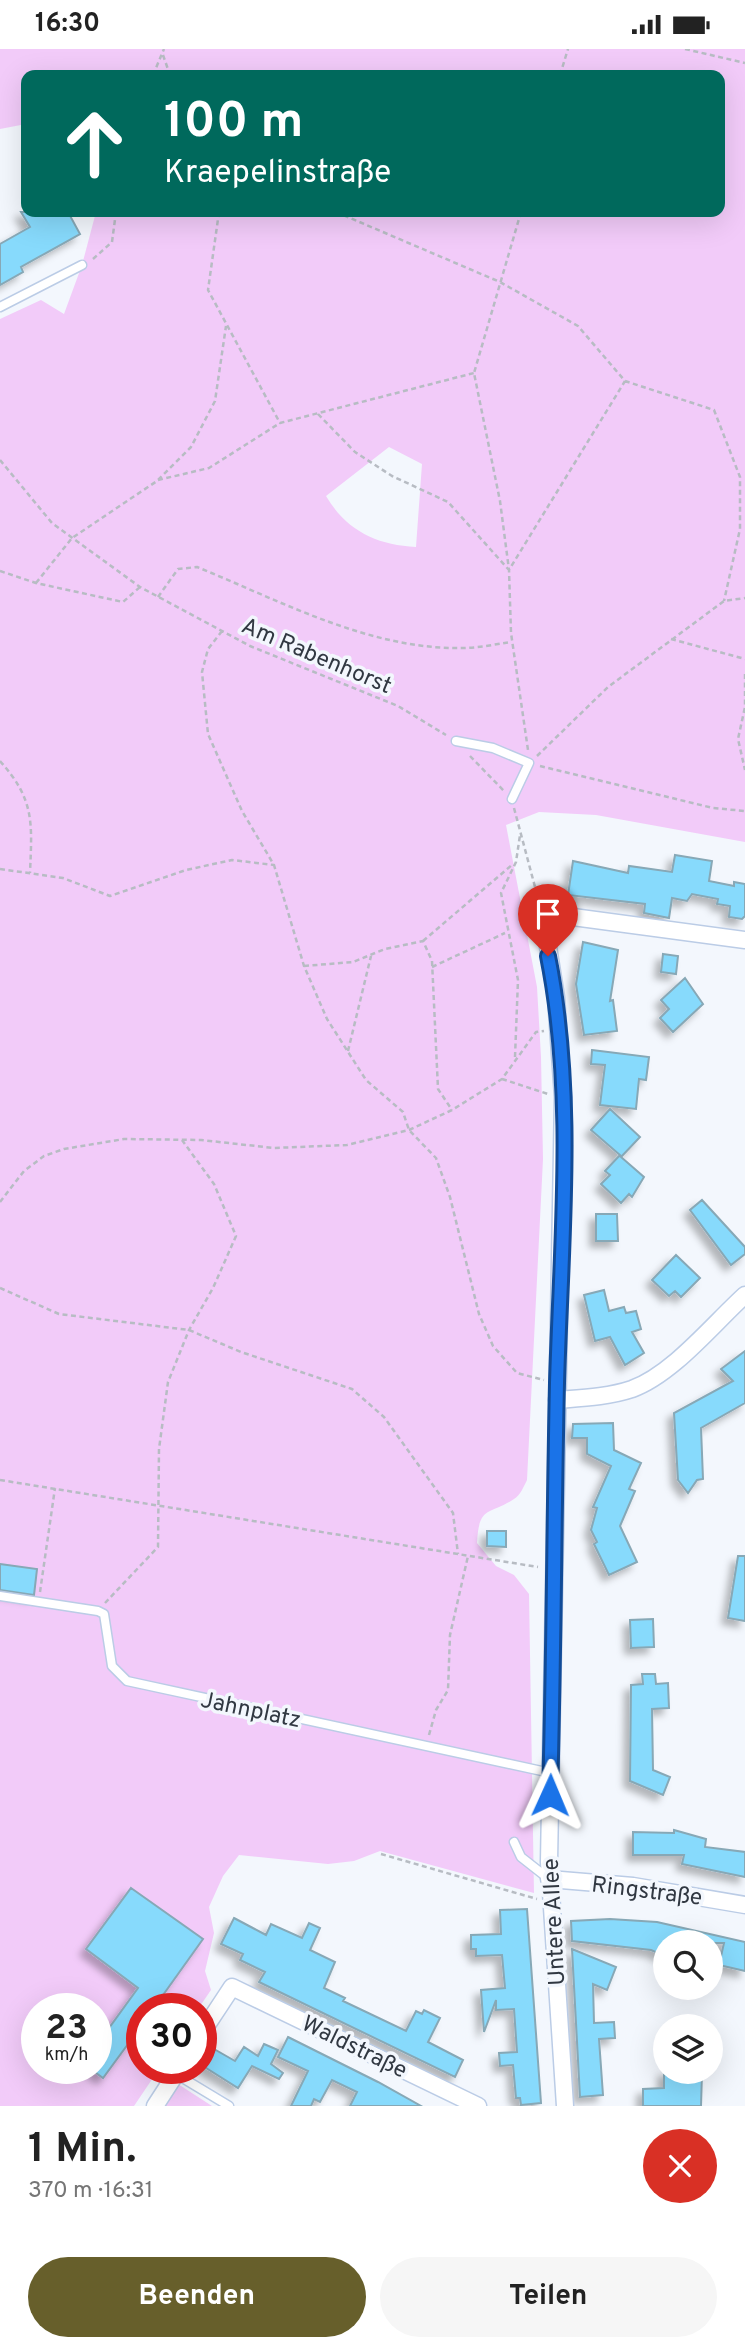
<!DOCTYPE html>
<html lang="de">
<head>
<meta charset="utf-8">
<style>
  :root { --surface:#fff; --page:#f6f6f6; --text:#222; --muted:#767676; --accent:#675f2b }
  body { margin:0; font-family:Overpass,sans-serif; background:var(--page); color:var(--text); height:100vh; display:flex; flex-direction:column; font-size:26px; white-space:nowrap }
  * { box-sizing:border-box; margin:0 }
  p { font-size:23px; color:var(--muted) }
  .icon { flex:none; width:38px; height:38px; fill:none; stroke:currentColor; stroke-width:2; stroke-linecap:round; stroke-linejoin:round }
  .map { position:relative; height:2057px; overflow:hidden }
  .details { display:flex; flex-direction:column; background:var(--surface); flex:1 }
  .details>* { flex:none }
  .banner { position:absolute; left:21px; top:21px; width:704px; height:147px; border-radius:14px; box-shadow:0 7px 28px #0002; background:#00695c; color:#fff; overflow:hidden }
  .controls { position:absolute; left:653px; top:1881px; display:grid; gap:14px }
  .controls a { display:grid; place-items:center; width:70px; height:70px; border-radius:50%; background:var(--surface); box-shadow:0 7px 28px #0002; font-size:35px }
  .speed { position:absolute; left:21px; top:1944px; display:flex; gap:14px; font-size:35px; font-weight:700; text-align:center }
  .speed>* { display:grid; place-content:center; width:91px; height:91px; border-radius:50%; background:var(--surface); box-shadow:0 7px 28px #0002; line-height:1 }
  .speed small { font-size:18px; font-weight:400 }
  .speed .limit { border:10px solid #d22; background:#fff; color:#111 }
  .pin { position:absolute; display:grid; place-items:center; width:60px; height:60px; color:#fff; margin:-72px -30px; border-radius:50% 50% 50% 0; rotate:-45deg; box-shadow:0 0 7px #0007 }
  .pin .icon { rotate:45deg }
  .me { position:absolute; width:77px; margin:-38px; rotate:1deg; stroke-linejoin:round; filter:drop-shadow(0 0 5px #0008) }
  .turn { display:flex; align-items:center; gap:24px; height:147px; padding:0 28px; font-size:32px }
  .turn .icon { width:91px; height:91px; stroke-width:2.5 }
  .turn b { display:block; font-size:49px; line-height:60px }
  .round { display:grid; place-items:center; flex:none; width:74px; height:74px; border-radius:37px; background:var(--page) }
  .summary { display:flex; align-items:center; justify-content:space-between; height:119px; padding:0 28px }
  h1 { font-size:42px; font-weight:700; line-height:52px }
  .action { display:flex; gap:14px; margin-top:auto; padding:14px 28px }
  .action a { flex:1; height:80px; border-radius:42px; background:var(--accent); color:#fff; font-size:28px; font-weight:700; line-height:80px; text-align:center }
  .action a+a { background:var(--page); color:var(--text) }
  .status { display:flex; justify-content:space-between; align-items:center; height:49px; padding:0 35px; background:var(--surface); direction:ltr }
  .status svg { height:19px; fill:currentColor }
  .map>svg:first-child { display:block }
  .green { fill:#f2cbf9; fill-rule:evenodd }
  .building { fill:#87dafc; stroke:#87a8b6; stroke-width:2; filter:url(#shadow) }
  .lines { fill:none; stroke-linecap:round; stroke-linejoin:round }
  .lane-casing { stroke:#bbcce6; stroke-width:11 }
  .street-casing { stroke:#bbcce6; stroke-width:19 }
  .path { stroke:#b7bcc3; stroke-width:2.5; stroke-dasharray:5 3.5; stroke-linecap:butt }
  .lane { stroke:#fff; stroke-width:8 }
  .street { stroke:#fff; stroke-width:16 }
  .route-casing { stroke:#114b97; stroke-width:18 }
  .route { stroke:#1a73e8; stroke-width:12 }
  .labels { text-anchor:middle; stroke-width:7; stroke-linejoin:round; paint-order:stroke }
  .street-label { font-size:23px; fill:#313842; stroke:#f3f7fd }
</style>
</head>
<body>
<div class="status"><b>16:30</b><svg viewBox="0 0 49 12"><path d="M0 12V9h3v3zM5 12V6h3v6zM10 12V3h3v9zM15 12V0h3v12zM26 1h20v11H26zM47 4h2v5h-2z"/></svg></div>
<div class="map">
<svg width="745" height="2057" viewBox="0 0 745 2057">
  <defs>
    <filter id="shadow"><feDropShadow dx="-6" dy="6" stdDeviation="3.5" flood-color="#0004"/></filter>
  </defs>
  <rect width="100%" height="100%" fill="#f3f7fd"/>
  <path class="green" d="M0 0H745V793L596 766 539 763 506 776 537 938 541 1008 543 1110 527 1431C524 1437 520 1447 514 1450 488 1467 479 1456 477 1494L496 1517 514 1526 529 1545 534 1844 380 1802 354 1812 328 1815 239 1806 223 1827 209 1858 214 1884 205 1922 211 1941 198 1960H142V2020H159L134 2057H0V270L41 251 64 265 82 216 96 163H719V26H26V75L0 80ZM389 398 422 415 416 498C376 496 346 481 326 447ZM37 1960H96V2020H37Z
    M178 2035 212 2057H164Z"/>
  <path class="building" d="M21 163H68L80 185 21 218 23 223 0 236V195L30 178Z
    M675 806 712 812 709 832 734 837V833L745 835V867L742 870 729 868 730 857 717 855 718 850 692 845 687 852 672 849 669 869 644 864 645 855 568 846 573 812 628 824 629 817 672 823Z
    M583 893 618 901 610 952 613 951 617 982 584 986 576 935Z
    M663 905 678 907 676 925 661 923Z
    M685 929 703 955 673 983 660 969 669 960 661 951Z
    M592 1001 649 1008 646 1031 639 1030 636 1060 600 1056 605 1016 591 1015Z
    M610 1060 640 1088 621 1108 644 1128 632 1148 629 1145 621 1154 601 1135 610 1126 605 1122 620 1106 591 1081Z
    M702 1151 745 1198V1205L731 1216 690 1161Z
    M596 1165H617L618 1192H596Z
    M676 1206 700 1229 681 1248 675 1242 669 1247 652 1231Z
    M604 1241 609 1262 624 1258 626 1264 636 1262 641 1280 632 1283 644 1304 625 1316 610 1288 595 1292 584 1246Z
    M745 1302V1354L701 1379 703 1430 697 1431 688 1444 678 1431 674 1364 733 1332 721 1320Z
    M613 1374 614 1401 641 1414 629 1440 635 1442 620 1477 637 1513 609 1526 594 1495 597 1493 591 1481 597 1459 593 1458 611 1417 587 1405V1389H572L573 1375Z
    M487 1482H506V1498L487 1497Z
    M738 1507H745V1572L728 1569Z
    M0 1515 37 1520 34 1546 0 1541Z
    M653 1570 654 1598 631 1599 630 1571Z
    M642 1625H655L656 1635 668 1634 669 1659 652 1660 653 1721 670 1728 663 1746 630 1732 631 1636 643 1635Z
    M674 1781 706 1790 705 1798 745 1803V1828L682 1815 684 1806H633V1783L674 1784Z
    M131 1839 203 1890 153 1960H142V1976L103 2029 92 2021 96 2020V1997L138 1939 86 1900Z
    M527 1860 541 2054 521 2056 520 2049H516L513 2016 500 2017 499 2004 517 2003 514 1960 496 1961V1951L484 1983 481 1941 505 1939 502 1906 476 1907V1900H471V1886L501 1885 500 1861Z
    M234 1869 266 1886 271 1875 302 1889 309 1874 320 1879 310 1901 335 1913 324 1939 345 1949 343 1952 406 1982 416 1962 422 1965 424 1961 440 1969 428 1993 463 2011 455 2028 259 1933 265 1923 240 1911 243 1905 221 1895Z
    M610 1870 657 1873 745 1893V1922L719 1916 724 1894H665V1907L651 1901 572 1892 571 1872Z
    M572 1900 616 1918 607 1941 593 1935 594 1974 614 1973 615 1989 599 1990 603 2046 580 2048Z
    M288 1988 378 2033 421 2057H350L357 2043 332 2031 320 2053 314 2050 311 2057H291L308 2022 278 2008Z
    M264 1995 278 2001 271 2015 283 2024 279 2030 252 2017 238 2039 203 2017 214 2000 235 2012 244 1998 258 2007Z
    M664 2022 702 2024 701 2057H643V2040L664 2039Z"/>
  <g class="lines">
    <g class="lane-casing">
      <path id="lane" d="M0 258 82 216
        M456 692 493 699 529 714 512 750
        M0 1547 98 1562 104 1565 112 1617 127 1632 551 1724
        M514 1793 521 1808 549 1830
        M176 2025 229 2057"/>
    </g>
    <g class="street-casing">
      <path id="street" d="M557 1351C582 1349 608 1348 632 1340 673 1325 713 1275 745 1246
        M549 1830 633 1837 745 1856
        M201 1985 232 1938 478 2057
        M155 2057 179 2020
        M565 2057 549 1813 563 1048 556 948 546 885 560 872 573 868 745 891"/>
    </g>
    <path class="path" d="M685 0 745 14
      M163 6 170 26
      M153 26 164 0
      M560 26 568 0
      M219 163 208 241 280 374 474 324
      M336 163 500 233 578 277 625 332 714 361 740 428V480L724 552
      M521 163 474 324 500 452 509 521 511 584 528 701
      M93 210 112 193 116 163
      M318 365 355 403 392 427 448 453 509 521 625 332
      M0 411 52 474 140 538 250 597 398 657 446 686
      M158 431 209 419 280 374
      M0 522 36 534 123 553 140 538
      M36 534 72 489 157 432 191 398 215 352 226 277
      M158 548 178 520 197 518C281 552 370 601 463 599 479 599 496 595 511 593
      M222 582 208 600 202 623 208 685 242 762 274 816 304 917 327 970 366 1031 403 1063 409 1081 436 1109 450 1148 479 1265 493 1297 517 1324 544 1331
      M671 590 745 610
      M745 625V658L738 690 745 721
      M470 707 504 742
      M537 707 608 638 724 552 745 549
      M0 712C35 751 32 774 30 824
      M540 717 713 759 745 762
      M514 759 543 868
      M0 820 63 829 110 847 186 821 232 811 274 816
      M423 892 513 815
      M304 917 353 913 385 900 423 892 432 912 438 1040 452 1061
      M432 918 505 884
      M348 1002 371 907
      M515 1008 518 931 501 844 516 813 520 786
      M502 1030 548 1045
      M0 1153 24 1122 44 1107 64 1100 124 1090 201 1091 274 1099 347 1096 409 1081 452 1061 502 1030 536 983 544 982
      M0 1239 59 1265 189 1281 241 1303 352 1340 384 1368 453 1464 458 1505
      M0 1431 538 1518
      M40 1543 55 1439
      M105 1554 158 1498 159 1400 168 1333 189 1281 213 1239 236 1187 214 1135 182 1091
      M429 1686 436 1661 448 1641 450 1586 468 1507
      M381 1805 537 1850"/>
    <use href="#lane" class="lane"/>
    <use href="#street" class="street"/>
  </g>
  <g class="lines">
    <g class="route-casing">
      <path id="route" d="M548 907C576 1047 561 1193 557 1334 554 1471 554 1609 550 1746"/>
    </g>
    <use href="#route" class="route"/>
  </g>
  <g class="labels">
    <g class="street-label">
      <text transform="translate(317 606) rotate(23)" y="8">Am Rabenhorst</text>
      <text transform="translate(251 1660) rotate(12)" y="8">Jahnplatz</text>
      <text transform="translate(647 1841) rotate(7)" y="8">Ringstraße</text>
      <text transform="translate(553 1873) rotate(-93)" y="8">Untere Allee</text>
      <text transform="translate(355 1997) rotate(26)" y="8">Waldstraße</text>
    </g>
  </g>
</svg>
<div class="controls">
<a><svg class="icon" aria-label="search" viewBox="0 0 24 24"><circle cx="10" cy="10" r="6"/><path d="M15 15l6 6"/></svg></a>
<a><svg class="icon" aria-label="layers" viewBox="0 0 24 24"><path d="M12 4l9 5-9 5-9-5zM3 14l9 5 9-5"/></svg></a>
</div>
<div class="speed"><div>23<small>km/h</small></div><div class="limit">30</div></div>
<div class="pin" style="left:548px;top:907px;background:#d93025"><svg class="icon" aria-label="arrive" viewBox="0 0 24 24"><path d="M6 21V4h12l-3 4 3 4H6"/></svg></div>
<svg class="me" style="left:550px;top:1746px" viewBox="-20 -20 40 40"><path d="M0-17L14 15 0 8-14 15z" fill="#1a73e8" stroke="#fff" stroke-width="4"/></svg>
<div class="banner">
<div class="turn"><svg class="icon" aria-label="ahead" viewBox="0 0 24 24"><path d="M12 20V5M6 11l6-6 6 6"/></svg><div><b>100 m</b>Kraepelinstraße</div></div>
</div>
</div>
<section class="details">
<div class="summary"><div><h1>1 Min.</h1><p>370 m · 16:31</p></div><a class="round" style="background:#d93025;color:#fff"><svg class="icon" aria-label="close" viewBox="0 0 24 24"><path d="M6 6l12 12M18 6L6 18"/></svg></a></div>
<div class="action"><a>Beenden</a><a>Teilen</a></div>
</section>
</body>
</html>
